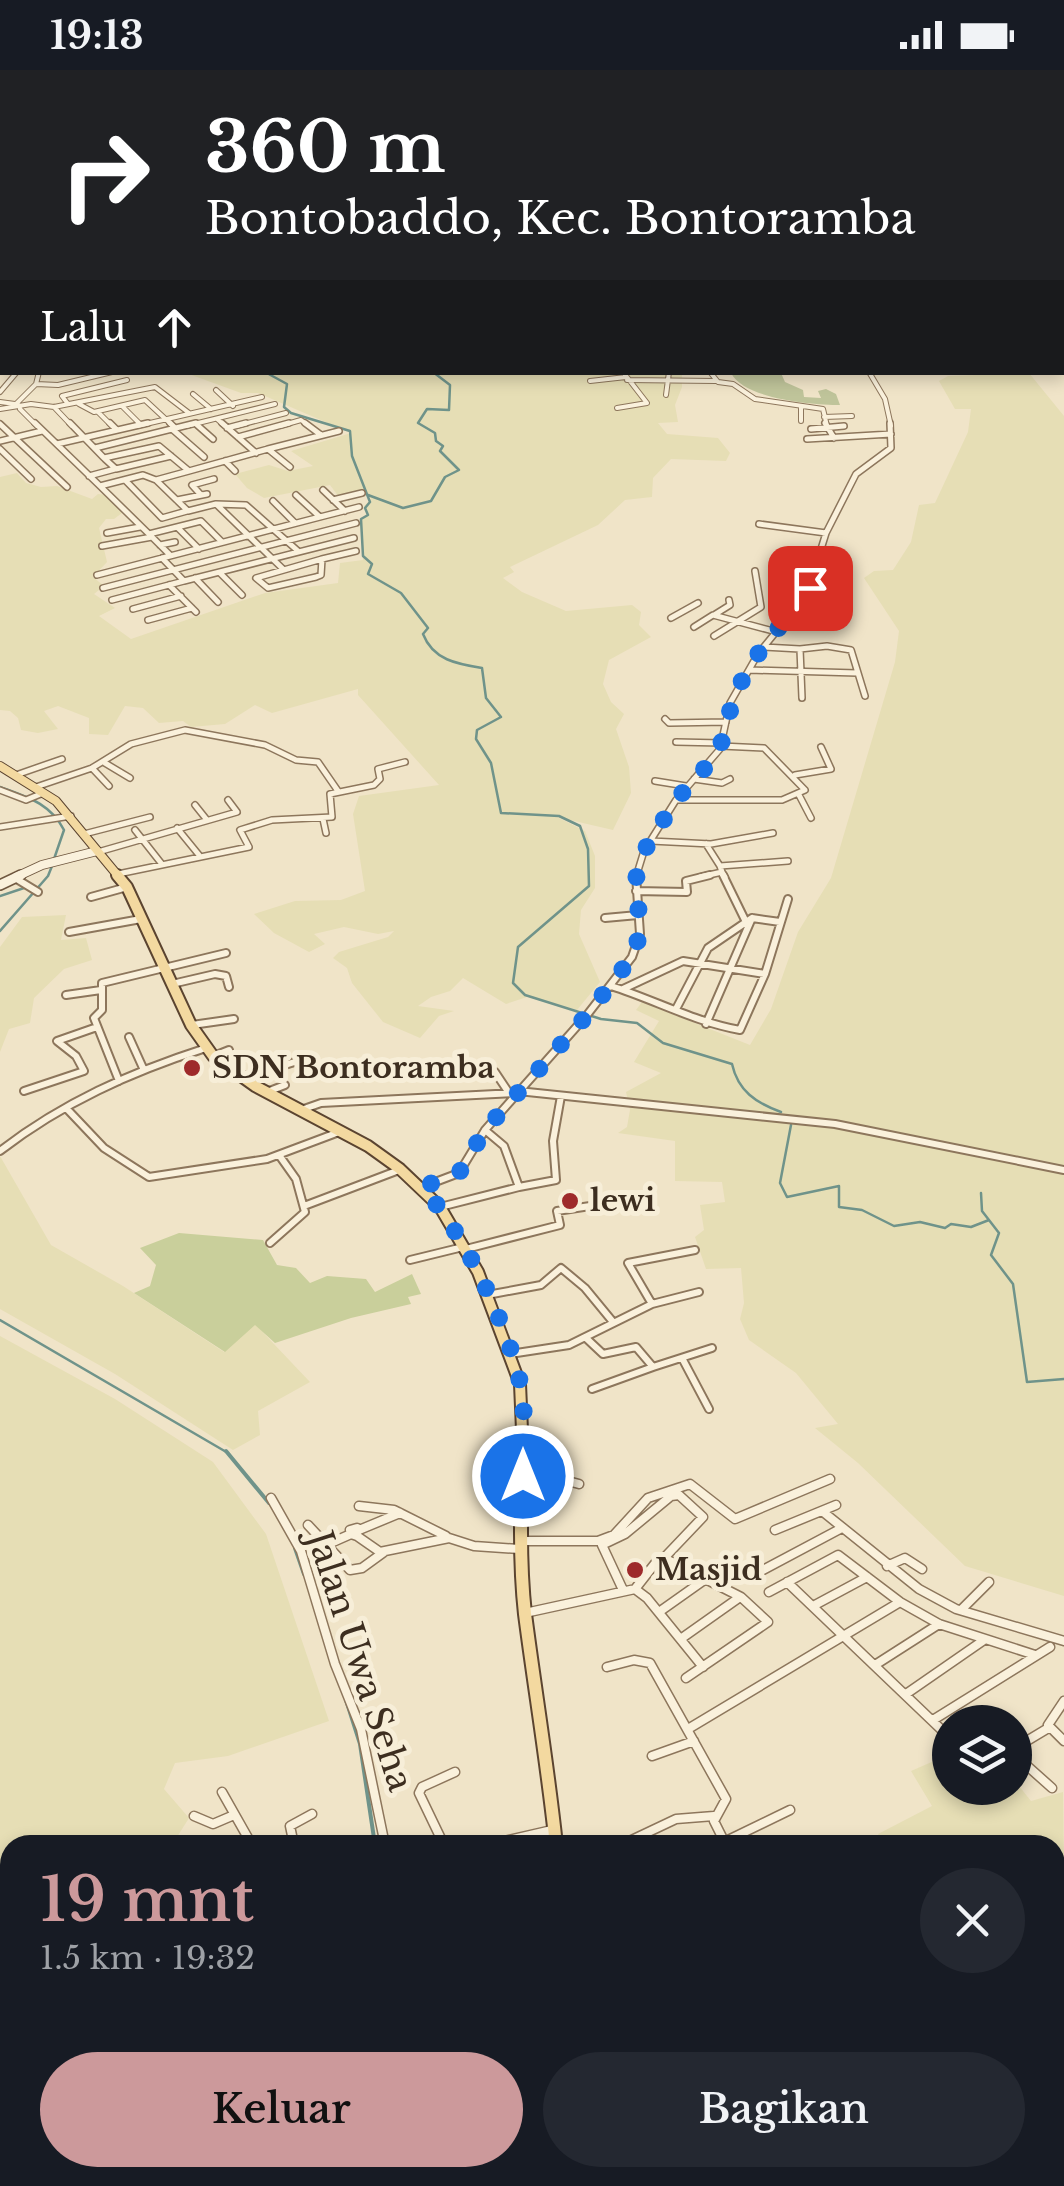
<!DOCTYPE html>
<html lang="id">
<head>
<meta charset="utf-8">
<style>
  :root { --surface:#171b24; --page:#242831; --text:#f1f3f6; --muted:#9ea1a6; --accent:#cc999b }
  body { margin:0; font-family:"Libre Baskerville",serif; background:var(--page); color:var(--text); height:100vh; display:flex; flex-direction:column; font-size:38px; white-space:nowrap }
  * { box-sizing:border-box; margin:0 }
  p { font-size:32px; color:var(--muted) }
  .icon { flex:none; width:55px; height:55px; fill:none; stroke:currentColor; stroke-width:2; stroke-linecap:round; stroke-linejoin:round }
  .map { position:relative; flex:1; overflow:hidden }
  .details { position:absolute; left:0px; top:1765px; width:1065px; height:352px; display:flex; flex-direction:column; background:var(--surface); border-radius:30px 30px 0 0; box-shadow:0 5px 15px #0003 }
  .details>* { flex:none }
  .top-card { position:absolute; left:0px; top:0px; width:1065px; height:305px; box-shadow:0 5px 15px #0003; background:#202124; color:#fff; overflow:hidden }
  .fabs { position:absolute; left:932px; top:1635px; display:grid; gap:20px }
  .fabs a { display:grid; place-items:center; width:100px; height:100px; border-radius:50%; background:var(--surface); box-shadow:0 5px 15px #0003; font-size:50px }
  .pin { position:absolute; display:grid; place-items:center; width:85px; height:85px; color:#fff; margin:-42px; border-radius:20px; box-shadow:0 5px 15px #0006 }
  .me { position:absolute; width:110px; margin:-55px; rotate:0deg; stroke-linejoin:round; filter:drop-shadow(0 0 8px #0008) }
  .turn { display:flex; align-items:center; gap:35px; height:210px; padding:0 40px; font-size:45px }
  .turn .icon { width:130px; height:130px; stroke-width:2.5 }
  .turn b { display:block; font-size:70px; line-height:85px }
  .then { display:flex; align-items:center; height:95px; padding:0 40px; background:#0003; gap:20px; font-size:38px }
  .round { display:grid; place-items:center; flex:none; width:105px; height:105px; border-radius:52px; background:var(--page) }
  .overview { display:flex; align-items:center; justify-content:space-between; height:170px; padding:0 40px }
  h1 { font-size:60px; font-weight:600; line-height:75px; color:var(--accent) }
  .action { display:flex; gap:20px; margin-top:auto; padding:20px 40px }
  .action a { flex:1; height:115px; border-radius:60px; background:var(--accent); color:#111; font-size:40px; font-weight:600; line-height:115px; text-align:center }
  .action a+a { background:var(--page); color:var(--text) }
  .status { display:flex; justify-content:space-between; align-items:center; height:70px; padding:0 50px; background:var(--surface); direction:ltr }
  .status svg { height:28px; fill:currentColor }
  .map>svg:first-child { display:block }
  .farmland { fill:#e6deb5 }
  .green { fill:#c9cf9b }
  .cemetery { fill:#bfc49a }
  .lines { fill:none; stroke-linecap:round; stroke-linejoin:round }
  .stream-far1 { stroke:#6f938a; stroke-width:2.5 }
  .stream { stroke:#6f938a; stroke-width:4 }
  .street-far3-casing { stroke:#8d765c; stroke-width:6 }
  .street-far2-casing { stroke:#8d765c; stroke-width:8 }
  .street-far1-casing { stroke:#8d765c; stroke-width:10 }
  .street-casing { stroke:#8d765c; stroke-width:11 }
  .secondary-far1-casing { stroke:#6f573f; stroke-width:10 }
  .secondary-casing { stroke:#6f573f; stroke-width:12 }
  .primary-far2-casing { stroke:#5b4430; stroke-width:10 }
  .primary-far1-casing { stroke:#5b4430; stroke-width:14 }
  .primary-casing { stroke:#5b4430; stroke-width:16 }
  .street-far3 { stroke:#faf1dc; stroke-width:4 }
  .street-far2 { stroke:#faf1dc; stroke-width:5 }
  .street-far1 { stroke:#faf1dc; stroke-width:6 }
  .street { stroke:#faf1dc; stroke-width:8 }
  .secondary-far1 { stroke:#faf1dc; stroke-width:8 }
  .secondary { stroke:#faf1dc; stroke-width:9 }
  .primary-far2 { stroke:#f3d9a0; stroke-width:8 }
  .primary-far1 { stroke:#f3d9a0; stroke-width:10 }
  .primary { stroke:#f3d9a0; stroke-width:12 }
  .route { stroke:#1a73e8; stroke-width:18; stroke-dasharray:0 32.4 }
  .poi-dot { fill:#9e2a2b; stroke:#f7eed8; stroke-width:4 }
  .labels { text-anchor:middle; stroke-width:10; stroke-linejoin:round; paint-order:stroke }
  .poi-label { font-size:30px; font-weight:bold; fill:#3d2e20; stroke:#f7eed8; text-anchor:start }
  .near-street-label { font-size:35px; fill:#3d2e20; stroke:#f7eed8 }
</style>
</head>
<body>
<div class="status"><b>19:13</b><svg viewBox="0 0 49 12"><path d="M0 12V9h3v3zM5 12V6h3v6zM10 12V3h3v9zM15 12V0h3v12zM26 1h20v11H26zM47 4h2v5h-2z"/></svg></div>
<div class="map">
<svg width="1064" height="2116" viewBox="0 0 1064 2116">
  <rect width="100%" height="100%" fill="#f0e4c8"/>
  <path class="farmland" d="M147 0H505L511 2H148Z
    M186 303H682V317L675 335 678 352 658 353 667 364 718 368 730 383 726 391 671 389 653 408 652 427 625 430 598 455 510 497 514 502 503 508 522 522 566 541 632 535 641 542 639 555 651 567 609 590 603 614 611 632 624 644 616 659 629 697 631 723 613 760 557 747 585 761 595 786V818L581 840 579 864 600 912 577 940 530 926 506 934 463 908 450 921 431 927 418 936 454 941 439 946 420 968 383 952 352 913 347 898 333 888 339 882 388 867 394 861 378 864 344 857 314 864 325 874 309 882 274 863 254 844 295 831 341 830 365 821 353 744 359 726 439 715 358 625V619L272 643 255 635 225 654 191 657 183 651 159 653 143 638 125 636 108 665 89 664V648L58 636 44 641 58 659 38 663 21 660 18 648 10 641 0 640V407L17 403 26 413 41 417 57 416 92 429 98 424 108 425 126 440 114 449H106L99 458 107 492 93 507 104 516 94 524 115 538 99 546 131 569 265 523 338 513 340 493 363 490 360 450 367 444 364 436 371 429 366 423 339 427 330 415 264 428 247 418 235 404 269 395 288 401 313 396 291 381 351 363 258 323H241Z
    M1029 303 1064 346V1526L965 1496 858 1393 815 1358 838 1354 796 1303 749 1270 740 1249 744 1233 741 1198 706 1199 695 1167 704 1160 700 1135 725 1132 722 1112 675 1111V1071L618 1063 627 1057 630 1040 626 1022 661 1003 634 992 659 951 636 940 642 932 750 975 771 939 798 862 831 808 895 592 899 561 864 508 874 501 893 500 911 472 919 435 935 433 968 362 971 339H955L939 311 948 306Z
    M66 845 61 870 86 868 92 890 64 899 34 928 30 953 9 959 0 982V877L22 847Z
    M0 1086 51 1175 123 1216 224 1282 255 1254 310 1312 258 1341 260 1365 233 1380 115 1304 0 1239Z
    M0 1266 115 1329 213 1392 266 1464 329 1651 228 1686 175 1693 164 1719 189 1748 172 1775H10V1984L0 1994Z
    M950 1684V1718H1015V1711L1031 1731 1063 1722 1064 1793 1055 1797V1775H885L878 1764 932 1736 911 1701Z"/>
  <path class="green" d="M179 1163 263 1170 277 1195 296 1198 310 1213 327 1206 366 1209 375 1222 412 1204 421 1224 408 1227 411 1234 351 1248 275 1273 255 1255 225 1282 134 1223 150 1216 156 1195 140 1178Z"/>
  <path class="cemetery" d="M731 303H781L785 312 803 320 804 327 821 328 818 321 826 319 836 324 840 335C812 335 744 329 731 303Z"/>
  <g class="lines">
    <path class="stream-far1" d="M287 2 295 0
      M265 302 287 314 284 337 291 343 350 361 352 386 370 432 365 438 368 445 361 449 363 486 372 494 368 504 401 523 428 558 423 564C433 590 457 594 482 598L486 628 501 647 477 660 476 669 491 693 501 743 559 746 580 756 588 779 589 816 518 877 513 913 525 925 601 949 637 953 663 973 732 994C738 1021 756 1033 781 1042
      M368 425 403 438 431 431 445 407 459 400 440 381 443 376 436 371 435 363 418 353 427 339 449 340 450 315 433 302
      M0 717C27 727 50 733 64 760L54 789
      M0 826 27 817
      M0 861 48 806 52 796
      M791 1055 780 1113 787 1127 839 1116V1137L862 1140 894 1156 920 1152 945 1158 951 1154 971 1157 989 1150
      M981 1123 982 1141 999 1163 991 1185 1013 1214 1027 1312 1064 1309
      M0 1250 228 1383"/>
    <path class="stream" d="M226 1381 269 1433
      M295 1478 304 1504
      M346 1630 360 1674 375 1775"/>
    <g class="street-far3-casing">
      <path id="street-far3" d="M571 0 575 2
        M786 0 790 2
        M1048 0 1053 2
        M39 2 53 0
        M92 2 111 0
        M710 302 718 312 733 314 755 329 823 339 827 356
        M869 302 885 329 891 356
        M627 310 716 311
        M590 311 626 307
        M36 314 39 302
        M216 320 233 336
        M0 322 17 302
        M193 324 211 339
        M666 325 669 302
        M0 332 15 334
        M68 334 62 326 127 310
        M79 334 94 342 145 330 173 356
        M21 336 16 334 36 314 58 315 112 302
        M122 336 140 354
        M801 336V351
        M54 337 72 356
        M617 338 647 333 623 302
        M0 339 31 334 54 337 155 317 189 343
        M20 339 37 356
        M98 342 112 356
        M824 347 852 346
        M217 349 225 356
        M137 356 262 327
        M186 356 275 334
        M236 356 286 343
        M280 356 301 350 309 356"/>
    </g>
    <g class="street-far2-casing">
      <path id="street-far2" d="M35 353 100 416 143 405 156 410
        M70 353 104 388 159 376 189 401 156 410 188 441 216 434 283 499
        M110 353 117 360
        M170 353 175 358
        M222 353 256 383
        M305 353 321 365
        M825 353 834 368
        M0 354 67 417
        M196 354 213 369
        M227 358 246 353
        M172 359 204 387
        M811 359 844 356
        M238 367 289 353
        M807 369 891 364
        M0 371 42 361
        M57 374 148 353
        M95 378 196 353
        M0 379 31 409
        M268 379 339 361
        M105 389 116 399 171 386
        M225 391 235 401
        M189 401 268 379 290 397
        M89 406 115 399
        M125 410 162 448 187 441
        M100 416 149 464
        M323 420 345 441
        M201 425 192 415 214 409
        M177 430 207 424
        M333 430 362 423
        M273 431 295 453
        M216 434 246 435 298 481
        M320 447 359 437
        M759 454 826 463
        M107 463 140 457
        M160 475 175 472
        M102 476 152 467
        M199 479 177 457 201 451 222 472
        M170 485 149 464 177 457
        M162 488 184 511 354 468
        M322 489 321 505 316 507 268 518 256 508Z
        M322 489 356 481
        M220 503 242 525
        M97 505 320 447 296 425
        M195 508 218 532
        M169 515 196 542
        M103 518 356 453
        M112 530 184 511
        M795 537 822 543
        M133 539 181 526
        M714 545 730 535 729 530
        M671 548 698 533
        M148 550 192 538
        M694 557 713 545 777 562
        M714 566 761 537 755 501
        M764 577 800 579
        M749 600 857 603
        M802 628 800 579 827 576 851 580 865 626
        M665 649 669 653 726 652
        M676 672 722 673
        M105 693 130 708
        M92 698 109 716
        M16 705 62 689
        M795 705 831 699 821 677
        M694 709 722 713 730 709
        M655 711 686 716
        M36 717 92 698 131 674 185 660 265 675 296 690 318 692 338 721
        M0 720 26 730 43 723
        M799 725 811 748
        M677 730H782L805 720 764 678 721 676
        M195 735 207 750
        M323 749 326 763
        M0 757 71 746
        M177 758 199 785
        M135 760 161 793
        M84 764 150 747
        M651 771 711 774 773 763
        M706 774 720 796
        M98 782 237 742 228 730
        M722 802 725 807
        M118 804 249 777 240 760 272 750 332 747 330 724 374 715 380 709 378 699 405 692
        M636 807 644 781 676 730 720 679 730 633 758 584 807 524 826 463 856 404 891 378 890 353
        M700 807 722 802 720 796 788 791"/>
    </g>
    <g class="street-far1-casing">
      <path id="street-far1" d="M723 805 745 850
        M15 808 38 822
        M636 821 687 822 686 811 710 805
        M91 827 127 817
        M605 848 638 845
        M69 862 141 849
        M172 914 215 904 226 906 229 917
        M611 916C655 930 695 952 740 960L765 904 788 829
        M623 919 683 891 765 904
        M66 925 101 920
        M676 939 708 878 752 848
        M706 954 752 848 780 852
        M192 955 234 949
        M129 967 143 998
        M214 986 229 980
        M495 1002 507 1020
        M243 1008 301 990
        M119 1011 94 948 102 940V913L226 883
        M24 1021 84 1001 76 986 57 971 97 957
        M518 1021 835 1054 1064 1100
        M267 1022 285 1015
        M68 1040 104 1078 149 1107 267 1089 339 1062
        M301 1040 321 1033 516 1023
        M0 1081C62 1033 131 1002 206 978
        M422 1117 459 1103 485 1060 587 945 632 887 640 864 636 805
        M519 1117 556 1110 553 1071 561 1026
        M304 1136 399 1100
        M440 1137 519 1117 504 1076 485 1060
        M270 1173 305 1142 296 1109 279 1085
        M466 1179 560 1155 557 1141 610 1133
        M410 1190 463 1177
        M487 1225 541 1215 561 1198 585 1218 613 1252
        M652 1234 628 1193 695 1180
        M586 1268 603 1284 636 1277 653 1297 712 1278
        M510 1284 569 1275 652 1234 699 1222
        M682 1288 709 1339
        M592 1319 653 1297"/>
    </g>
    <g class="street-casing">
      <path id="street" d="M524 1406H549L579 1414
        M271 1428 301 1481 335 1594 361 1659 385 1775
        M359 1436 394 1440 446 1466
        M822 1441 919 1519 956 1539 1064 1571
        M308 1455 350 1500 362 1498 384 1482
        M357 1458V1466L351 1464 350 1460Z
        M359 1460 400 1443
        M775 1460 836 1435
        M357 1466 380 1482 449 1468 474 1476 519 1479
        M521 1471H598L614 1465 648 1428 690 1414 735 1449 830 1409
        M326 1475 351 1464
        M887 1496 905 1488 922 1499
        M748 1508 840 1459
        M787 1512 947 1665
        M635 1519 657 1491 664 1488 741 1527 768 1552 686 1608
        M623 1520 602 1475 625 1464 671 1426 679 1425 703 1447 664 1488
        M769 1522 838 1485 900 1532 939 1554 1035 1585
        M813 1536 867 1507
        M961 1540 989 1512
        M659 1542 707 1508
        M525 1543 635 1519 647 1528 703 1597
        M682 1568 740 1527
        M875 1595 939 1554
        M607 1597 634 1590 650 1593 726 1729 714 1751 726 1775
        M906 1624 984 1570
        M1064 1631 1048 1655 1064 1671
        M933 1650 1050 1577
        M688 1659 900 1532
        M1015 1678 1050 1657
        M1015 1685 1052 1718
        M652 1686 694 1671
        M222 1722 252 1775
        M194 1746 213 1754 234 1745
        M724 1772 790 1740
        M294 1775 290 1756 312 1744
        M444 1775 419 1723 422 1717 455 1702
        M487 1775 552 1760
        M621 1775 676 1749 714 1746
        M1055 1869 1064 1865
        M0 2089 10 2085
        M315 2111H382
        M524 2116 541 2108
        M788 2116 798 2108"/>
    </g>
    <g class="secondary-far1-casing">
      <path id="secondary-far1" d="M16 807 42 795 97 781"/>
    </g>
    <g class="secondary-casing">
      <path id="secondary" d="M0 815 21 805"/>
    </g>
    <g class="primary-far2-casing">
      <path id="primary-far2" d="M0 696 56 731 119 807"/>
    </g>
    <g class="primary-far1-casing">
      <path id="primary-far1" d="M117 805 127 817 191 955 213 986 255 1016 368 1076 400 1099 440 1137 478 1202 520 1314 523 1383"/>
    </g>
    <g class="primary-casing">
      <path id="primary" d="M523 1381C521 1435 519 1490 525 1544 535 1621 548 1698 556 1775
        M676 2108 684 2116"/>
    </g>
    <use href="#street-far3" class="street-far3"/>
    <use href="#street-far2" class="street-far2"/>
    <use href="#street-far1" class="street-far1"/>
    <use href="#street" class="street"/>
    <use href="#secondary-far1" class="secondary-far1"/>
    <use href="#secondary" class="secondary"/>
    <use href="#primary-far2" class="primary-far2"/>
    <use href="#primary-far1" class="primary-far1"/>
    <use href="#primary" class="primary"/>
  </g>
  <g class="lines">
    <path class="route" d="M523 1406C524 1375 526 1341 520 1312 506 1251 464 1163 422 1117L459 1103 485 1060 587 945 632 887 640 864 636 800 644 781 676 730 714 688 724 667 734 624 758 584 810 518"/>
  </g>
  <g class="poi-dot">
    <circle cx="192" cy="998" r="10"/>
    <circle cx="570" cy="1131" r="10"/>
    <circle cx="635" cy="1500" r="10"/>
  </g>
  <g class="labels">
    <g class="poi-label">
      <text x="212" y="1008">SDN Bontoramba</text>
      <text x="590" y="1141">lewi</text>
      <text x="655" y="1510">Masjid</text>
    </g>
    <g class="near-street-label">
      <text transform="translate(360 1591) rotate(72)" y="12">Jalan Uwa Seha</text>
    </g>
  </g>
</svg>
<div class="fabs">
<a><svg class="icon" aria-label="layers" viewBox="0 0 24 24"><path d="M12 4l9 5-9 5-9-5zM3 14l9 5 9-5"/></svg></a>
</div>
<div class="pin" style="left:810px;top:518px;background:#d93025"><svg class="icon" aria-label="arrive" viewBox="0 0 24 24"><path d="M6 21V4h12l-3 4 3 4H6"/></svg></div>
<svg class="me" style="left:523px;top:1406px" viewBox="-20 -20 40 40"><circle r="17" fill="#1a73e8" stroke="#fff" stroke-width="3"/><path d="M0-11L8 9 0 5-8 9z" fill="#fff"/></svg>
<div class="top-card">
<div class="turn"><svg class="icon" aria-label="right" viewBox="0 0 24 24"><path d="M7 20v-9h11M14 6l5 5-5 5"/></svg><div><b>360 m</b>Bontobaddo, Kec. Bontoramba</div></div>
<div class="then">Lalu<svg class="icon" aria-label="ahead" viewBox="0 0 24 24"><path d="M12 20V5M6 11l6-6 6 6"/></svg></div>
</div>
<section class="details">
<div class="overview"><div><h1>19 mnt</h1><p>1.5 km · 19:32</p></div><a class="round"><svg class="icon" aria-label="close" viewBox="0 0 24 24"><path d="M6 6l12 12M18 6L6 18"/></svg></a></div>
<div class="action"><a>Keluar</a><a>Bagikan</a></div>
</section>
</div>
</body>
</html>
